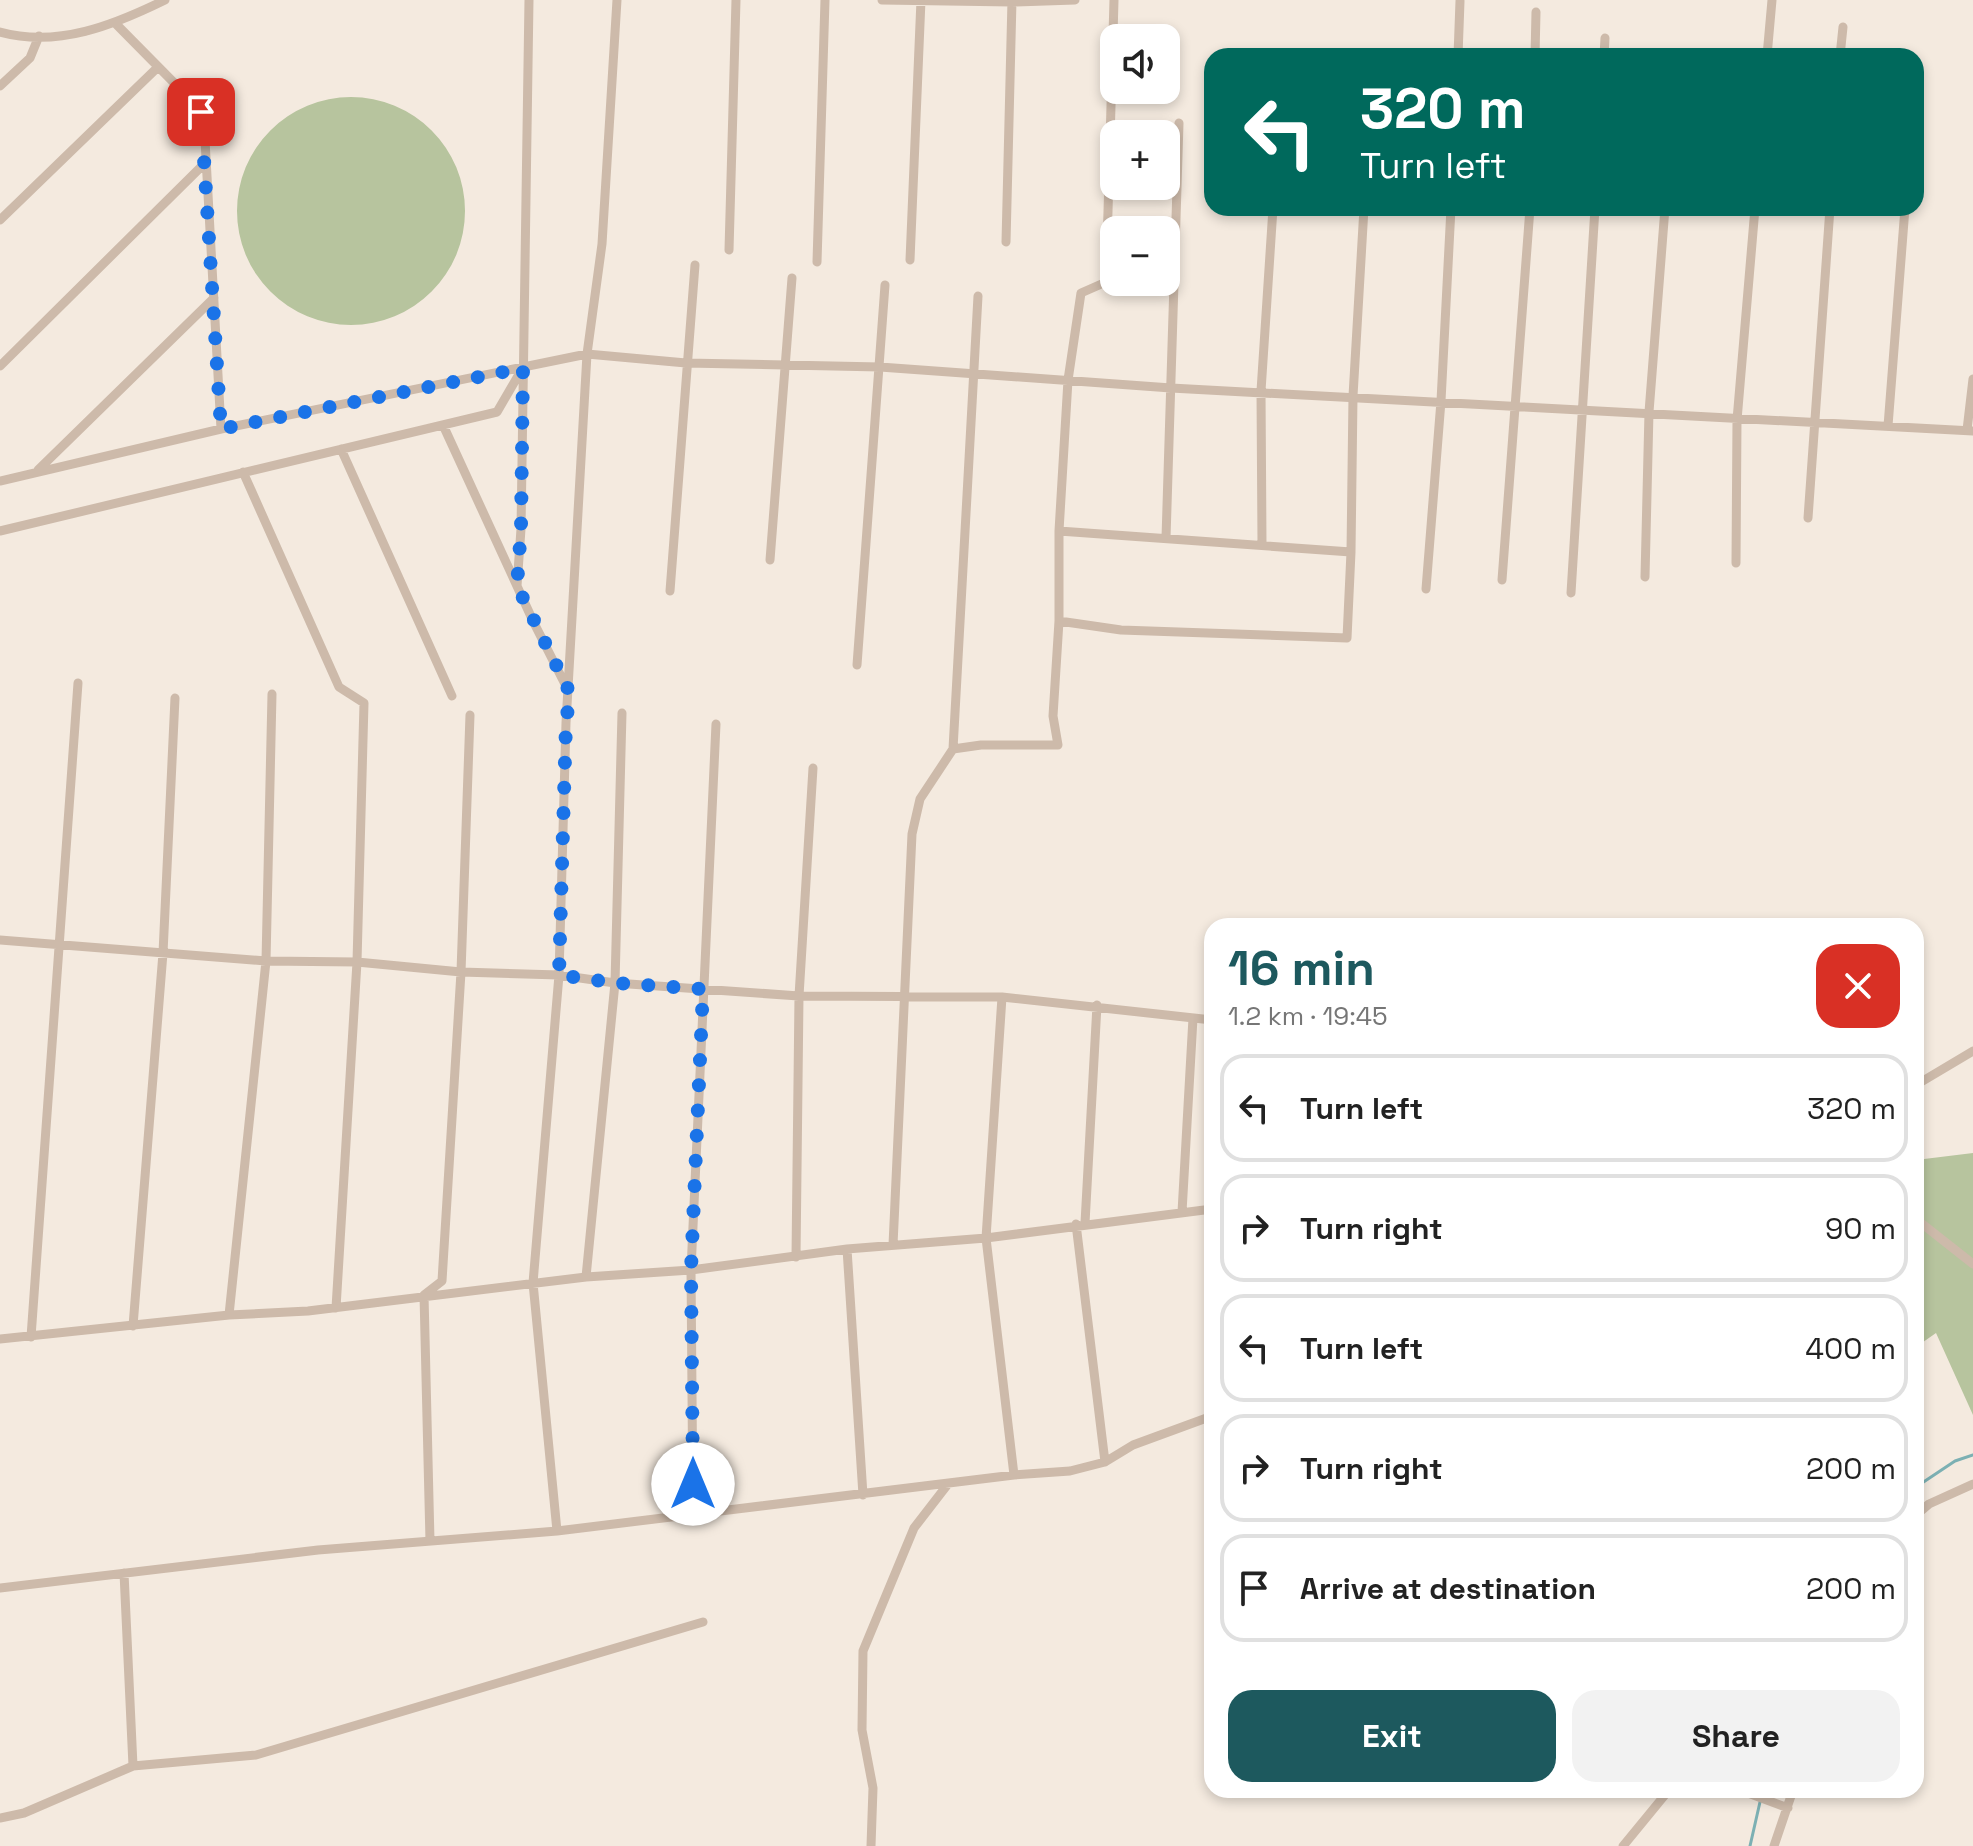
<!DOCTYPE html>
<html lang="en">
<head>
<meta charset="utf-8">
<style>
  :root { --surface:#fff; --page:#f2f2f2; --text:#222; --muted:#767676; --line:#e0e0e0; --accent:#1d595e }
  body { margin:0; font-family:"Space Grotesk",sans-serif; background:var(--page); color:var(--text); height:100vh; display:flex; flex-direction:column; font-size:30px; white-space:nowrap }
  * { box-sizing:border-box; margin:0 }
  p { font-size:26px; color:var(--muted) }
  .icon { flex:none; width:44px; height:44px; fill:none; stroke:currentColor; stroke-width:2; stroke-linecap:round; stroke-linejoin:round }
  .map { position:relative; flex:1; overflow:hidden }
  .side { position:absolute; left:1204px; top:918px; width:720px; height:880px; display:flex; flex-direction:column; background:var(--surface); border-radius:24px; box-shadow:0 4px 12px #0003 }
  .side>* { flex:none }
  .hud { position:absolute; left:1204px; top:48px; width:720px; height:168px; border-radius:24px; box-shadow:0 4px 12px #0003; background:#00695c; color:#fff; overflow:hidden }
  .tools { position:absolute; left:1100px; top:24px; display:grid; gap:16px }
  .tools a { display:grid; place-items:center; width:80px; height:80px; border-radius:16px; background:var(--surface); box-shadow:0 4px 12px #0003; font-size:40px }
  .pin { position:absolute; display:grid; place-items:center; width:68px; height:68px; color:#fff; margin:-34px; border-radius:16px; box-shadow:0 4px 12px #0006 }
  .me { position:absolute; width:88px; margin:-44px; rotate:0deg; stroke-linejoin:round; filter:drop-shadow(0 0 6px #0008) }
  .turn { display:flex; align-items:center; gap:28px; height:168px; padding:0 24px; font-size:36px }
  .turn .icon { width:104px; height:104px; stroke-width:2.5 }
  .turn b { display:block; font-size:56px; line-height:68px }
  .round { display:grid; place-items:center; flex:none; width:84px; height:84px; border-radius:24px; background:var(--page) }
  .headline { display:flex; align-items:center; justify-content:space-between; height:136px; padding:0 24px }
  h1 { font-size:48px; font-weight:800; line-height:60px; color:var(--accent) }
  .cta { display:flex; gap:16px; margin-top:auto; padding:16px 24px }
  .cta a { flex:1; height:92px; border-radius:24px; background:var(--accent); color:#fff; font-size:32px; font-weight:800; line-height:92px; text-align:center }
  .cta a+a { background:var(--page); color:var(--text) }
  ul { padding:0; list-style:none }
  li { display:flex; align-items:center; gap:24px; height:108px; margin:0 16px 12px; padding:0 8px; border:4px solid var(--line); border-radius:24px }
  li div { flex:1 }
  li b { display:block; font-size:30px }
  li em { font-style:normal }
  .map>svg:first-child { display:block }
  .green { fill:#b7c49e }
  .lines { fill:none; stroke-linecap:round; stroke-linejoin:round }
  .stream { stroke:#7cb0b3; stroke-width:3 }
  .street { stroke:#cdbaaa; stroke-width:9 }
  .route { stroke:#1a73e8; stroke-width:14; stroke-dasharray:0 25.2 }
</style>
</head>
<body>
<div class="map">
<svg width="1973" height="1846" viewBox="0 0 1973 1846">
  <rect width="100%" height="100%" fill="#f4eadf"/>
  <path class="green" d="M237 211a114 114 0 1 1 228 0a114 114 0 1 1-228 0Z
    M1973 1153V1415L1936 1333 1916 1347V1160Z"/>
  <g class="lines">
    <path class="stream" d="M1916 1487 1955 1461 1973 1455
      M1750 1846 1760 1802"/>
    <path class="street" d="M882 0 1012 2 1075 0
      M116 24 195 104 204 122 221 429
      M0 32C58 48 114 25 165 0
      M1458 56 1460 1
      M1535 56 1536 12
      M1604 56 1605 38
      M1767 56 1772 0
      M1840 56 1843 27
      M0 86 30 58 39 36
      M0 220 158 67
      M1006 242 1012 0
      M729 250 736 0
      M910 260 921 0
      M817 262 825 0
      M0 366 206 162
      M443 425 534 623 568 690
      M1888 426 1905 208
      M1967 430 1973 379
      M341 449 452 696
      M38 470 214 298
      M243 472 339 687 364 703 357 962 336 1308
      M0 481 221 429 587 354 686 363 880 367 1171 388 1973 431
      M1808 518 1830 208
      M0 531 497 412 522 369
      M1059 531 1351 552
      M1166 538 1179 123
      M1262 544 1261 391 1273 208
      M770 560 792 278
      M1736 563 1737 420 1755 208
      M1645 577 1649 412 1665 208
      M1502 580 1530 208
      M517 586 521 529 529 0
      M1426 589 1441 401 1451 208
      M670 591 695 265
      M1571 593 1595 208
      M1059 621 1121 630 1347 638 1351 552 1353 396 1364 208
      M857 665 885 285
      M953 749 981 745H1058L1053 716 1059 621V531L1068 380 1081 293 1106 282 1114 0
      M0 940 266 961 357 962 461 972 559 975 615 983 799 996 1002 997 1212 1020
      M1002 997 986 1238 1014 1475
      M1916 1085 1973 1051
      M1182 1212 1193 1018
      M1916 1219 1973 1264
      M1085 1223 1097 1005
      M1076 1224 1105 1462
      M893 1245 912 834 920 799 953 749 978 296
      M847 1249 863 1495
      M796 1257 799 996 813 768
      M586 1277 615 983 622 713
      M229 1315 266 961 272 694
      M133 1326 163 953 175 698
      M31 1337 78 683
      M0 1339 229 1315 308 1311 586 1277 691 1270 847 1249 986 1238 1212 1209
      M693 1515 691 1270 716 724
      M1916 1515 1929 1504 1973 1484
      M557 1531 533 1283 559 975 566 723 587 354 602 244 617 0
      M430 1541 424 1295 442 1281 461 972 470 715
      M124 1573 133 1766
      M0 1588 318 1550 557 1531 1014 1475 1070 1471 1105 1462 1133 1445 1212 1416
      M1740 1790 1788 1808
      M0 1818 24 1813 133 1766 256 1755 703 1622
      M871 1846 873 1788 862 1730 863 1651 914 1528 948 1484
      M1623 1846 1669 1790
      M1774 1846 1793 1790"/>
  </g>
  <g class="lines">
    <path class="route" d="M201 112 221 429 523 368 521 529 517 586 570 693 566 723 559 975 615 983 703 989 691 1270 693 1484"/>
  </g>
</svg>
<div class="tools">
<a><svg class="icon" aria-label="sound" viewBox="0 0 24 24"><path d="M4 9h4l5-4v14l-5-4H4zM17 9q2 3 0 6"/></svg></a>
<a>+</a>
<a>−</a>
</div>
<div class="pin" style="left:201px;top:112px;background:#d93025"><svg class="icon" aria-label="arrive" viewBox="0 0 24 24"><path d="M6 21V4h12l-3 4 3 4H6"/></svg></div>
<svg class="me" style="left:693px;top:1484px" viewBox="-20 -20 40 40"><circle r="19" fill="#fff"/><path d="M0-13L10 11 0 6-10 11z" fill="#1a73e8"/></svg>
<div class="hud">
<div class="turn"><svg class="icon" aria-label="left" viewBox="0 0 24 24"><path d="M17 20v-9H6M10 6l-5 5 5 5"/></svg><div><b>320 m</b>Turn left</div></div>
</div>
<section class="side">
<div class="headline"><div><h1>16 min</h1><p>1.2 km · 19:45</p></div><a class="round" style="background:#d93025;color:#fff"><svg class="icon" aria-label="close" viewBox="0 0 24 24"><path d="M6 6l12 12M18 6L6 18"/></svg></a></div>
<ul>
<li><svg class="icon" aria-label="left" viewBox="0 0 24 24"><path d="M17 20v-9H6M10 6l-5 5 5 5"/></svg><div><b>Turn left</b></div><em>320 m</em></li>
<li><svg class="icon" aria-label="right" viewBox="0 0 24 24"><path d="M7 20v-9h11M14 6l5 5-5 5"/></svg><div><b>Turn right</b></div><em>90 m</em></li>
<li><svg class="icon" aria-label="left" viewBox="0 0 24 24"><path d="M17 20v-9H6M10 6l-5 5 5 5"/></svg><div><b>Turn left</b></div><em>400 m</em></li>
<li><svg class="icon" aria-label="right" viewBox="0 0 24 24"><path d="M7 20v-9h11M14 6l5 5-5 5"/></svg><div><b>Turn right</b></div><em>200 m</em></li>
<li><svg class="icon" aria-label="arrive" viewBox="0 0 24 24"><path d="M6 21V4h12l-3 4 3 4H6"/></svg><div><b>Arrive at destination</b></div><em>200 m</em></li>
</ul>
<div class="cta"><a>Exit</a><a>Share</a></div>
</section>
</div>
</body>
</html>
